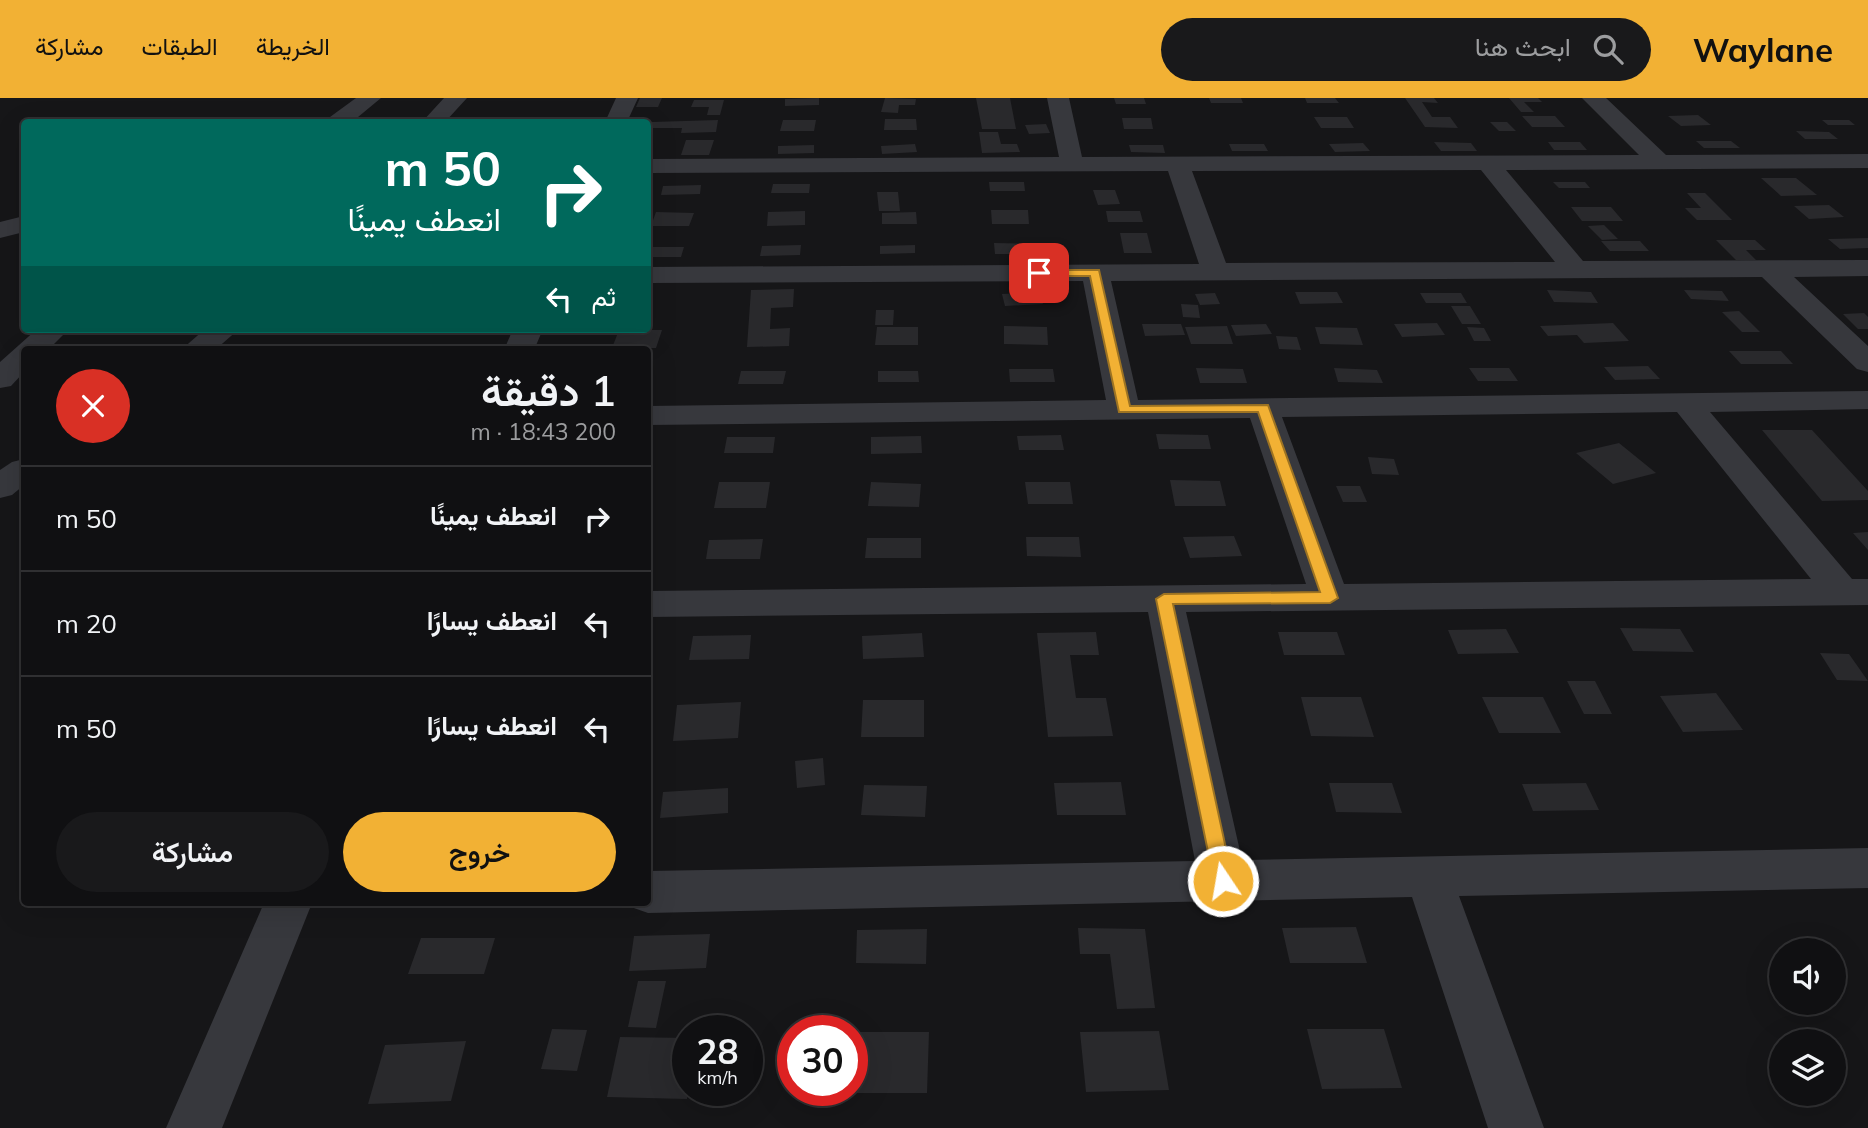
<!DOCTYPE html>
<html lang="ar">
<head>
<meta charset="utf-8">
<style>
  :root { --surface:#101012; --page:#19191b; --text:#f1f3f6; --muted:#9c9d9f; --line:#303032; --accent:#f2b134 }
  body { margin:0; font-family:Mulish,Vazirmatn,sans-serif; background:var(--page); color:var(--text); direction:rtl; height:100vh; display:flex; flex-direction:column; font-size:26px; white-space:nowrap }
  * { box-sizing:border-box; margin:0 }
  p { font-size:23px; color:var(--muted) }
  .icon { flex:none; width:38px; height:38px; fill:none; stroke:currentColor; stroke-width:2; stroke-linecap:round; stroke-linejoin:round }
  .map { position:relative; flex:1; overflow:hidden; direction:ltr }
  .drawer { position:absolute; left:21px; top:248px; width:630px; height:560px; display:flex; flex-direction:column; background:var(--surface); border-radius:7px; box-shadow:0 7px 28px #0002,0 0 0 2px var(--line); direction:rtl }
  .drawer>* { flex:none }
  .hud { position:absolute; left:21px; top:21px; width:630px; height:214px; border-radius:7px; box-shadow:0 7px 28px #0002,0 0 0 2px var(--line); direction:rtl; background:#00695c; color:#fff; overflow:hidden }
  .controls { position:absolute; left:1769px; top:840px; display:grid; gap:14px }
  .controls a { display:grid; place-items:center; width:77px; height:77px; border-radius:50%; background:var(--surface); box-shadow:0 7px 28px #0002,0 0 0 2px var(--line); font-size:35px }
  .speed { position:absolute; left:672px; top:917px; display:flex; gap:14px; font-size:35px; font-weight:700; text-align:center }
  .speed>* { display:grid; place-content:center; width:91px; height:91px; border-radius:50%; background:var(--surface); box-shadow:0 7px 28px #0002,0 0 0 2px var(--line); line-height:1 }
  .speed small { font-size:18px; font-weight:400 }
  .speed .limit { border:10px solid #d22; background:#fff; color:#111 }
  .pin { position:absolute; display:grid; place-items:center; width:60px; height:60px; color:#fff; margin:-30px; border-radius:14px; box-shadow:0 4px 10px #0006 }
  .me { position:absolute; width:77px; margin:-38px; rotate:348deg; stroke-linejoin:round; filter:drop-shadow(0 0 5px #0008) }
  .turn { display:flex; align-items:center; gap:24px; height:147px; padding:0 35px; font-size:32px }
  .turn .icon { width:91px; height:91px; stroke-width:2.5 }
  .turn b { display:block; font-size:49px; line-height:60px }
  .then { display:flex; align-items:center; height:66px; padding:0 35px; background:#0003; gap:14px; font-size:26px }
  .round { display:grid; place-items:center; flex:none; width:74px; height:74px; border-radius:37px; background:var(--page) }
  .overview { display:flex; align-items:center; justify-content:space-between; height:119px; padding:0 35px }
  h1 { font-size:42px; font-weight:600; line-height:52px }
  .cta { display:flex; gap:14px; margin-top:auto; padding:14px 35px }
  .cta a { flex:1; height:80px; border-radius:42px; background:var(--accent); color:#111; font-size:28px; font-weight:600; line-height:80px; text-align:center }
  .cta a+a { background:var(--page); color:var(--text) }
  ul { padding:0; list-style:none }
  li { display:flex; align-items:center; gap:21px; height:105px; padding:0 35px; border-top:2px solid var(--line) }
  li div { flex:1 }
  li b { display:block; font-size:26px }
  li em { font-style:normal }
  header { display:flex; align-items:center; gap:42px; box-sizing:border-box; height:98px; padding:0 35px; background:var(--accent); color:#111 }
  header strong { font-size:33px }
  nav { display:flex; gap:38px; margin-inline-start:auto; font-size:24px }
  .search { width:490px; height:63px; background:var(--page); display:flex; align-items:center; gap:18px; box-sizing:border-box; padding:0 24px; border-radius:38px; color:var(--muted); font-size:26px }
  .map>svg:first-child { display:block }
  .building { fill:#29292c }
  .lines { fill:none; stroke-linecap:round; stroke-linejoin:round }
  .minor { fill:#37383d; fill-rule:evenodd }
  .route { fill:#f2b134; stroke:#9d7322; stroke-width:2 }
</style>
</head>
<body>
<header>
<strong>Waylane</strong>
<div class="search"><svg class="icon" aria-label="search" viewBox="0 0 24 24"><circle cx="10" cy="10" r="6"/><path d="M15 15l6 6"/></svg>ابحث هنا</div>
<nav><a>الخريطة</a><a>الطبقات</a><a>مشاركة</a></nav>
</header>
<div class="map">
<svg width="1868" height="1030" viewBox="0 0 1868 1030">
  <rect width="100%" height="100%" fill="#161618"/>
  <path class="building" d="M640 0H662L658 9H636Z
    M819 0V7L785 8V1Z
    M885 0H887L916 1 915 7H899L898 15 881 14Z
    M976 0H1010L1016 31H982Z
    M1114 0H1144L1146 6H1116Z
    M1209 0H1241L1243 5H1211Z
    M1305 0H1335L1339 5H1307Z
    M1405 0H1434L1438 5 1422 4 1432 19H1450L1458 30 1425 29Z
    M1509 0H1538L1542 4H1524L1534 14H1521Z
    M694 2H724L720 17H707L709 9H691Z
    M1698 17 1711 27 1681 28 1668 18Z
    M1522 18H1555L1565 29H1532Z
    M1314 19H1347L1354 30H1321Z
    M1122 20H1151L1153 31H1124Z
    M885 21H916L917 32H884Z
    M718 22 716 34 681 35 682 30H651L652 24Z
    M783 22H816L814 33H780Z
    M1822 22H1849L1855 27H1828Z
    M1490 24H1507L1516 33H1499Z
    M1046 26 1050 35 1029 36 1025 27Z
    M1796 33 1829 34 1838 41H1805Z
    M979 34H998L1001 46H1017L1020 54 982 55Z
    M686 42H714L709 57H681Z
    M1696 43H1731L1740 50H1704Z
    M1434 44 1471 45 1477 53H1441Z
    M1548 44H1580L1587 52H1554Z
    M1363 45 1370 53 1335 54 1329 46Z
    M915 46 917 54 882 56 881 48Z
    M1229 46H1264L1268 53H1232Z
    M814 47V55L778 56V48Z
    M1129 47H1163L1165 55 1131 54Z
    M1761 80H1796L1817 97 1781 98Z
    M989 84H1024L1025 93H990Z
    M1553 84H1585L1590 90H1559Z
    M773 86H810L809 95H771Z
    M701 87 700 96 661 97 663 88Z
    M1093 92H1115L1120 106 1098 107Z
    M877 94H898L900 113H879Z
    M1687 95H1705L1732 122H1697L1685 110H1701Z
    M1829 107 1844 119 1809 121 1794 108Z
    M1571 109H1611L1623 123H1582Z
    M991 112H1028L1029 126H992Z
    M805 113V127L767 128 768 114Z
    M1106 113H1140L1143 124H1108Z
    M656 114 694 115 689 128H651Z
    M916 114 917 126H882V115Z
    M1604 127 1618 141 1602 142 1588 128Z
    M1120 135H1147L1152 155H1124Z
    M1868 140V150L1840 151 1828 141Z
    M1716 142H1755L1766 152H1746L1756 162H1736Z
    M1601 143H1640L1649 153H1610Z
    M994 145 1034 146 1035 156H995Z
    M801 147 800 157 760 158 762 148Z
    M915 147V155L880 156V148Z
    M648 149H684L681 159H648Z
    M794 191 793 209 771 210 770 231 790 230 789 248 747 249 751 192Z
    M1547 192 1591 194 1598 205 1554 204Z
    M1684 192 1722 193 1729 203 1691 201Z
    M1040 194 1043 206 1005 208 1002 196Z
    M1295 194H1337L1343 205 1300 206Z
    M1215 195 1220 206 1200 207 1195 196Z
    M1420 195H1461L1467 205H1426Z
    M1181 206 1198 207 1200 220 1183 219Z
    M1451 208H1470L1481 226H1462Z
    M876 212H894L893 227H875Z
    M1739 213 1760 234H1742L1722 214Z
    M1864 215 1868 219V231H1858L1843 216Z
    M1437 225 1445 237 1402 239 1394 226Z
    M1613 225 1629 243 1584 245 1577 237 1548 238 1540 228Z
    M1142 226H1181L1185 237 1145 238Z
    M1266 226 1272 236 1236 238 1231 227Z
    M1004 228 1047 229 1048 247 1004 246Z
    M1227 228 1233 246H1191L1185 229Z
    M877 229H918V247H875Z
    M1315 229 1357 230 1363 247 1320 246Z
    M1467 229 1484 230 1491 243H1474Z
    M619 232H662L656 250H612Z
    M1276 238 1297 239 1301 252 1279 251Z
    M1729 253H1781L1793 266H1741Z
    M1648 268 1660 281 1615 282 1604 269Z
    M1196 270 1243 271 1247 285H1200Z
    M1334 270 1377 272 1383 285 1338 284Z
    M1469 270H1509L1518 283H1478Z
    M1009 271H1053L1055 284H1010Z
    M741 273H786L783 286H738Z
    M878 273H918L919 284H878Z
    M1762 332H1812L1868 393V402L1822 403Z
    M1156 336 1208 337 1211 351H1159Z
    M1061 337 1064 352H1019L1017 338Z
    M921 338 922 355 871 356V339Z
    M727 339H775L773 355H724Z
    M1619 345 1656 375 1613 386 1576 355Z
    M1368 359 1394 361 1399 377 1372 376Z
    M1170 382 1220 383 1226 408H1175Z
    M719 384H770L766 410H714Z
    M871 384 921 386 919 409 868 408Z
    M1025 384H1070L1073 406H1028Z
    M1336 388H1360L1367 404H1343Z
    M1868 434V452L1853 435Z
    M1234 438 1242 458 1190 460 1183 439Z
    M1026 439H1079L1081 459 1027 458Z
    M867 440H921V460H865Z
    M763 441 760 461H706L709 442Z
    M1620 530 1680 531 1694 554 1633 553Z
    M1506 531 1519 555 1458 556 1448 532Z
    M1096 534 1099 557H1070L1076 600H1106L1113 638 1048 639 1037 535Z
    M1278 534H1337L1345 557H1284Z
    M922 535 924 559 863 561 862 538Z
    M751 537 749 561 689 562 693 538Z
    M1820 555 1849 556 1868 583 1837 582Z
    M1567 583H1595L1612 616H1584Z
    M1716 595 1743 632 1683 634 1660 598Z
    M1301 599H1361L1374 639 1311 638Z
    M1482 599H1543L1561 635H1499Z
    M863 602H924V639H861Z
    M741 604 738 640 673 643 677 607Z
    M823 660 825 687 797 690 795 663Z
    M1121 684 1126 717H1057L1054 685Z
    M1329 685H1392L1402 715 1336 714Z
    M1586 685 1599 712 1533 713 1522 686Z
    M864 687 927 688 925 719 861 717Z
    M728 690V715L660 720 663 694Z
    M1356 829 1367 865H1290L1282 830Z
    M1078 830 1145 831 1155 910 1117 911 1110 856H1080Z
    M927 831 926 866 856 865 857 832Z
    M710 836 706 870 629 873 634 838Z
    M421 840H495L484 876H408Z
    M638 883H666L656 930 628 929Z
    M552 931 587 932 577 973 541 971Z
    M1307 931H1384L1402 990 1322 991Z
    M1159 933 1169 992 1086 994 1080 934Z
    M852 934H929L927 995H852Z
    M620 939 688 940 687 1001 607 999Z
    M466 943 451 1003 368 1006 385 947Z"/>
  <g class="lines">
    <path class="minor" d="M356 0H381L352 24H327L330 19Z
      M444 0H467L445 24H422Z
      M616 0H638L627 24H605Z
      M1047 0H1069L1082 59 1639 57 1582 0H1606L1666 57 1868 56V70L1506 72 1583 163 1868 162V178L1794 179 1868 248V274L1857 271 1762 179 1111 183 1138 302 1868 293V311L1710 314 1852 481H1868V507L1186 514 1242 762 1868 750V790L1459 798 1544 1030H1488L1412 799 648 815 631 809 629 805H648V773L1195 763 1148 514 648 519V493L1306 486 1250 320 648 327V308L1106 302 1083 183 648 185V169L1199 166 1168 73 648 75V61L1059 59ZM1481 72 1555 164 1226 165 1192 73ZM1677 314 1811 481 1344 486 1282 319Z
      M24 118V134L0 140V124Z
      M37 231H69L48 252H24V274L11 288 0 290V264Z
      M205 231H239L215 252H181Z
      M513 231H543L534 252H504Z
      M24 361V387L12 397 0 400V372L12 364Z
      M264 805H312L222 1030H166Z"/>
  </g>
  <path class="route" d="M1035 172H1099L1130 308 1268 307 1338 500 1330 505 1173 506 1233 783 1230 789 1223 791 1217 789 1214 783 1156 501 1164 496 1320 494 1258 314H1119L1090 178H1039L1035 177Z"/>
</svg>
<div class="controls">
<a><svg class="icon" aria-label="sound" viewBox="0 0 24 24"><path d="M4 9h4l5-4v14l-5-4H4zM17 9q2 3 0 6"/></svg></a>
<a><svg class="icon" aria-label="layers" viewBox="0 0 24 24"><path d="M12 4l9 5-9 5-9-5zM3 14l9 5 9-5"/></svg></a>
</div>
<div class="speed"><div>28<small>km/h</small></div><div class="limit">30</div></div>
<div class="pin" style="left:1039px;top:175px;background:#d93025"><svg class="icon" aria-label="arrive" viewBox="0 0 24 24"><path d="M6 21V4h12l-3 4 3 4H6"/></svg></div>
<svg class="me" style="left:1223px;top:783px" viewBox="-20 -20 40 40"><circle r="17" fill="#f2b134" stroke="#fff" stroke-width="3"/><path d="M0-11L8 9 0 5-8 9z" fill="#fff"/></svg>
<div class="hud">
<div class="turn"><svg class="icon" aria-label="right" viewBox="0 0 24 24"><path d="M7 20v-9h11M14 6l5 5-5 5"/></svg><div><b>50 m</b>انعطف يمينًا</div></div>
<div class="then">ثم<svg class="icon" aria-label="left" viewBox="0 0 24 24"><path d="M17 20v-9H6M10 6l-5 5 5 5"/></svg></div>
</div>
<section class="drawer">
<div class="overview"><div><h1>1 دقيقة</h1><p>200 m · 18:43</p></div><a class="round" style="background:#d93025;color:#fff"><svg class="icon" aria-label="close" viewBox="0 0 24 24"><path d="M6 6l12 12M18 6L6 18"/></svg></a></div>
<ul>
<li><svg class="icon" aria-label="right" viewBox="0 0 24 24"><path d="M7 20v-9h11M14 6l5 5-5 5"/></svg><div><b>انعطف يمينًا</b></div><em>50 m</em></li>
<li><svg class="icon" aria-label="left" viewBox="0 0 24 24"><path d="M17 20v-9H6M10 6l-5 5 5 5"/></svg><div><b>انعطف يسارًا</b></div><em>20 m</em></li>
<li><svg class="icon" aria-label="left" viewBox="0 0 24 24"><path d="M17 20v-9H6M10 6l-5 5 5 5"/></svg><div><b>انعطف يسارًا</b></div><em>50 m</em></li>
</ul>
<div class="cta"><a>خروج</a><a>مشاركة</a></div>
</section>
</div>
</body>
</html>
